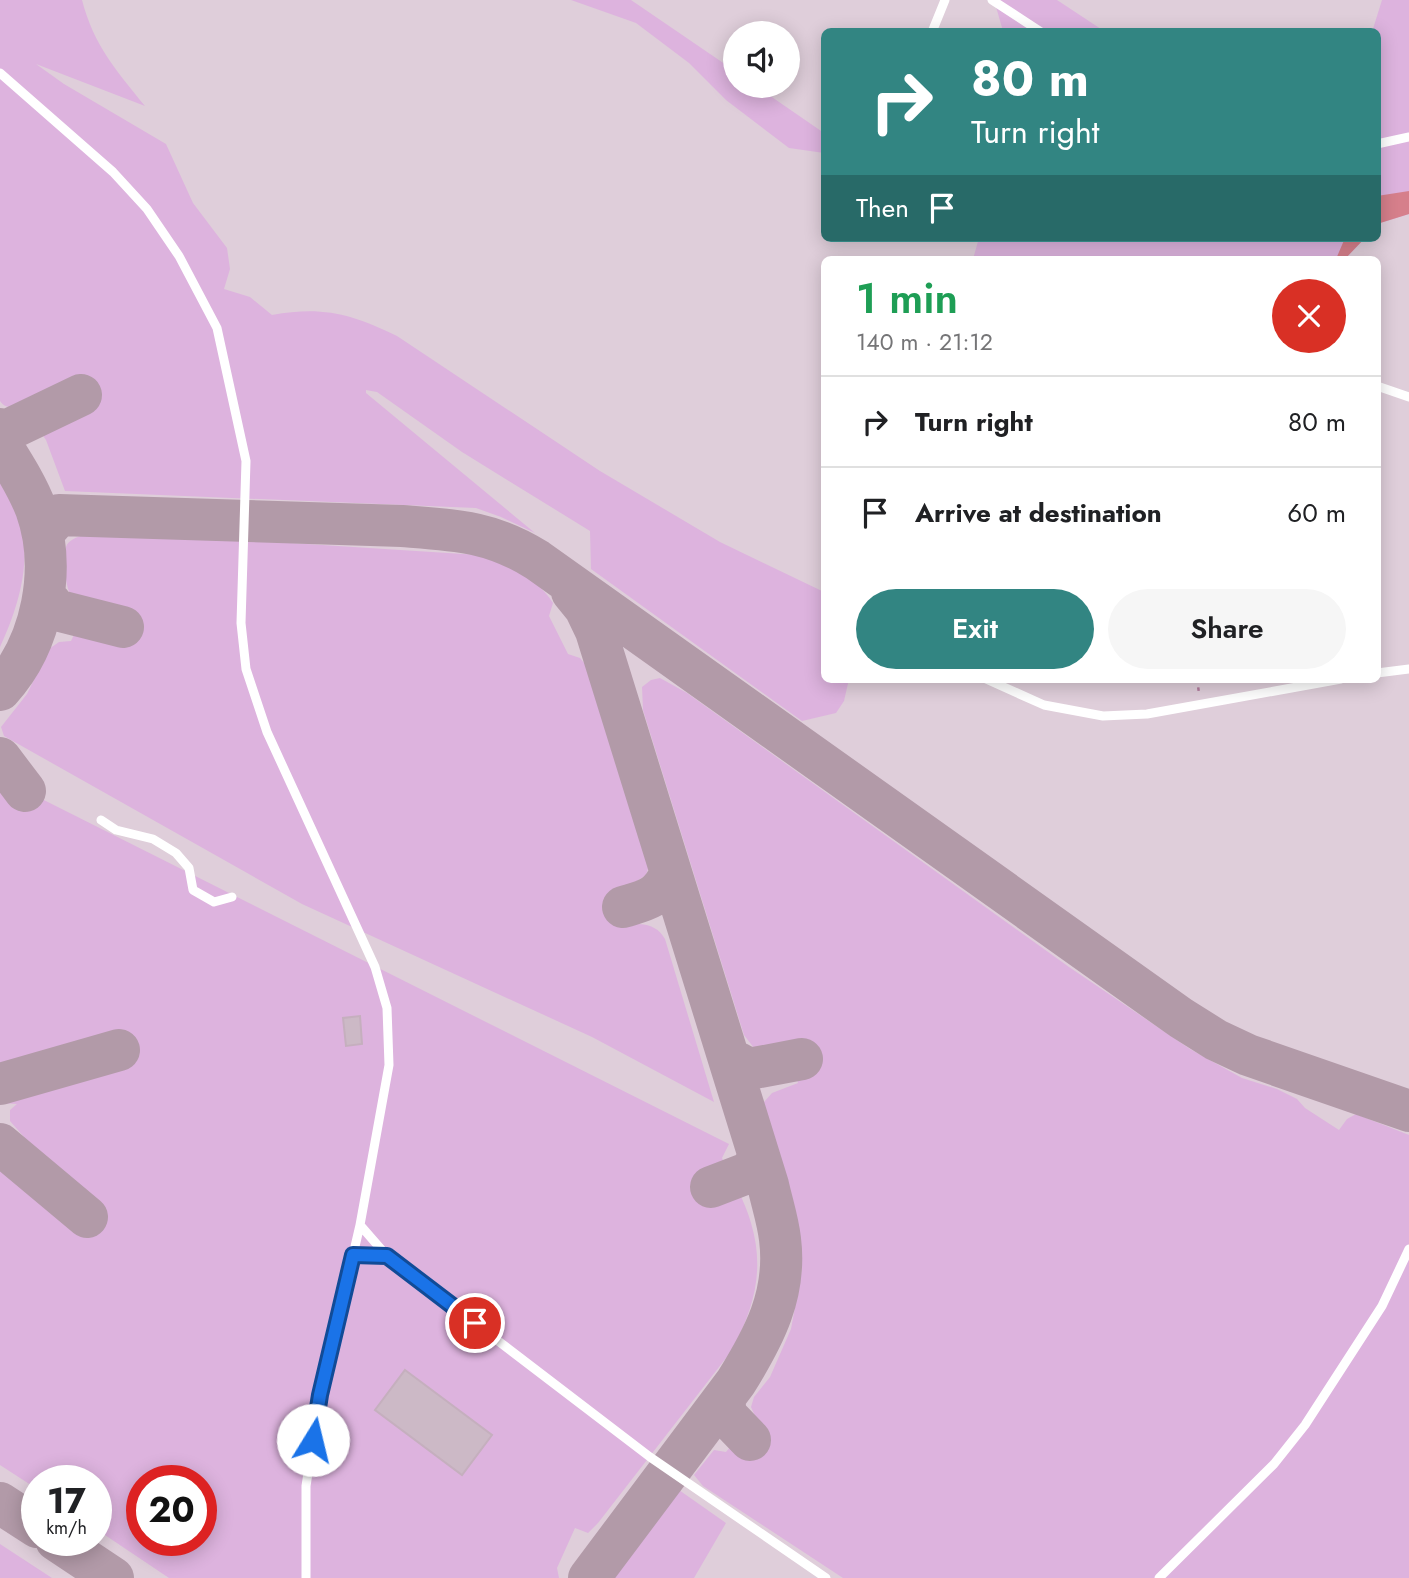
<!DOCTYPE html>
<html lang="en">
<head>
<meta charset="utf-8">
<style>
  :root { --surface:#fff; --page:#f6f6f6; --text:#202124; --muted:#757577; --line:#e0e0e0; --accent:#328582 }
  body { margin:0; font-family:Jost,sans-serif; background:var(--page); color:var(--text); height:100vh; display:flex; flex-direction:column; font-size:26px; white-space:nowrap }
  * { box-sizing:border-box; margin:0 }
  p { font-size:23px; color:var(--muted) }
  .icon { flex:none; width:38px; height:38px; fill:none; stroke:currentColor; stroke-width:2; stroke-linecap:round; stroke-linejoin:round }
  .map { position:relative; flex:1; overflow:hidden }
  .panel { position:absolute; left:821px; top:256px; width:560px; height:427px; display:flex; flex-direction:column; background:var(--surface); border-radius:10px; box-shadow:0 4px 18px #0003 }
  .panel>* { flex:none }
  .guide { position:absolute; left:821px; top:28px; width:560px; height:214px; border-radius:10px; box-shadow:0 4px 18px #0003; background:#328582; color:#fff; overflow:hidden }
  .tools { position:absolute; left:723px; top:21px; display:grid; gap:14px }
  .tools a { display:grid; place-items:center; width:77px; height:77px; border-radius:50%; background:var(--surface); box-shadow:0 4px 18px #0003; font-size:35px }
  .speed { position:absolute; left:21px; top:1465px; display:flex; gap:14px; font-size:35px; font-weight:700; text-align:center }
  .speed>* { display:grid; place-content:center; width:91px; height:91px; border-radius:50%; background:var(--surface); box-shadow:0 4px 18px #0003; line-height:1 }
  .speed small { font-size:18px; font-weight:400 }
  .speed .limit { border:10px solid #d22; background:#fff; color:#111 }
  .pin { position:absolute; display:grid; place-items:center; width:60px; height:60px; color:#fff; margin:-30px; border:4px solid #fff; border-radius:50%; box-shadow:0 2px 7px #0007 }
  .me { position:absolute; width:77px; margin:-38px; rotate:9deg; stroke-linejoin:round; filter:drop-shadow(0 0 5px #0008) }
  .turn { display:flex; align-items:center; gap:24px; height:147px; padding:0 35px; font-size:32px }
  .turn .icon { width:91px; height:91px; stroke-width:2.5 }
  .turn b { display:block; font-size:49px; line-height:60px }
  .then { display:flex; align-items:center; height:66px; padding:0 35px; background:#0003; gap:14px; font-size:26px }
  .round { display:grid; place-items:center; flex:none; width:74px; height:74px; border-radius:37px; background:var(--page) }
  .head { display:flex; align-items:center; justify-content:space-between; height:119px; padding:0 35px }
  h1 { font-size:42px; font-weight:600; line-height:52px; color:#1e9e55 }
  .primary-button { display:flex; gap:14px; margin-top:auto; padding:14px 35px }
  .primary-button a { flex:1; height:80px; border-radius:42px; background:var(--accent); color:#fff; font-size:28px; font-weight:600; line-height:80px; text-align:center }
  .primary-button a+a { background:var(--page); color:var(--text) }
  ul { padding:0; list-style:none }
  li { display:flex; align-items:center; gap:21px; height:91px; padding:0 35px; border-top:2px solid var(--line) }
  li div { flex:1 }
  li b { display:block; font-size:26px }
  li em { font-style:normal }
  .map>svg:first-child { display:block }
  .built { fill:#dfceda; fill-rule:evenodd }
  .green { fill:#ddb3de; fill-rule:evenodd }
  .water { fill:#d67f8b }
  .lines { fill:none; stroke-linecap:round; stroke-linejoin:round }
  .taxiway { stroke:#b29aa8; stroke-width:42 }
  .building { fill:#ccb9c6; stroke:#c5afbe; stroke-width:2 }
  .path { stroke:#b17a9c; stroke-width:2.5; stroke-dasharray:3.5 5; stroke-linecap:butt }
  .service { stroke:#fff; stroke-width:9 }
  .route-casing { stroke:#114b97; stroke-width:18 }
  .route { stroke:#1a73e8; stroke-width:12 }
</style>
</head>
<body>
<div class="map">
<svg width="1409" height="1578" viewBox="0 0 1409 1578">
  <rect width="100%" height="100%" fill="#ebdde7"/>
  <path class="built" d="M0 0H1409V1578H0ZM824 32H1377V238H824ZM735 33H788V86H735ZM824 259H1377V679H824ZM37 1480H96V1540H37ZM142 1480H201V1540H142Z"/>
  <path class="green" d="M0 0H82C94 46 116 70 145 106L36 64 64 84 166 144 193 203 227 248 230 269 224 289 250 297 272 315C323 306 351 314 397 336L600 471 720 542 824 592V679H849L844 701 836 713 802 721 591 569 590 531 462 452 377 392 366 390V393L535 533 501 517 476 508 65 491 46 440 23 407C15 408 5 409 0 401Z
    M571 0H631L735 71V86H756L824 133V153L789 148 726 100 689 63 636 23Z
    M994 0H1057L1104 31H1003Z
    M1382 0H1409V214L1377 224V32H1372Z
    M979 238H1365L1345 259H973Z
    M0 482C5 491 12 500 16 510 35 554 19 606 0 647Z
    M84 535 259 541 479 555C505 564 538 578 553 603L549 616 568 654 580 658 590 670 649 866 646 875 628 887 639 924C652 925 659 929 665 939L714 1102 592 1037 302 904 4 736 1 727 27 694 49 649 59 642 71 641 89 603C83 601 74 600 70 593 65 586 63 555 66 547 68 540 77 537 84 535Z
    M660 678 687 693 1069 967 1190 1049 1242 1078 1277 1089 1297 1099 1305 1108 1339 1130 1347 1119 1356 1114 1409 1135V1578H843L703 1486 694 1475 714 1450 726 1452 755 1416 751 1407 754 1397 770 1377 791 1329 802 1269 796 1212 764 1114V1102L772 1093 798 1083 786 1043 754 1048 744 1035 643 710 642 687 651 680Z
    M0 778 729 1144 722 1158C732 1179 745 1201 751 1223 765 1270 754 1307 733 1349L598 1523 588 1533 575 1528 557 1568 559 1578H169L96 1529V1480H37V1489L0 1465V1136L24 1137 10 1121V1110L17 1104 0 1103ZM142 1480H201V1540H142Z
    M679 1490 726 1523 694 1578H614Z
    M0 1544 52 1578H0Z"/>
  <path class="water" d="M1409 191V214L1377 224V196Z
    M1345 238H1365L1345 259H1336Z"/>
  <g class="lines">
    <path class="taxiway" d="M0 429 8 430 81 395
      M0 443C13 464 27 485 36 509 57 568 43 643 0 690
      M45 531 59 515 402 526C455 530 491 531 537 560L1181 1018 1216 1040 1248 1055 1409 1111
      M572 592 585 608 596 631 768 1185C772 1203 778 1221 780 1239 787 1294 764 1337 736 1382L589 1578
      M50 602 56 610 123 627
      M0 758 25 791
      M623 907C642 901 657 899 667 880
      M738 1063 749 1069 802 1059
      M0 1084 119 1050
      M0 1144 87 1217
      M711 1187 750 1172 755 1164
      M725 1406V1414L750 1440
      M0 1503 37 1527
      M56 1540 113 1578"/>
  </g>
  <path class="building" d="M360 1016 362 1044 346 1046 343 1018Z
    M405 1370 492 1435 462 1475 375 1410Z"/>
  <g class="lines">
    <path class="path" d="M1197 679 1199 693"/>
    <path class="service" d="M992 0 1041 32
      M932 32 945 0
      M0 73 113 172 147 209 179 256 217 328 246 461 241 623 246 669 267 732 375 967 387 1008 389 1065 360 1225
      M1377 144 1409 137
      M1377 386 1409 397
      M1377 673 1409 669
      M986 679 1044 705 1103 716 1147 714 1341 679
      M101 820 116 830 153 839 176 853 189 868 193 890 214 902 232 897
      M353 1255 360 1225 387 1256
      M306 1578V1486L320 1395 353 1255 387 1256 650 1457 826 1578
      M1159 1578 1274 1464 1305 1425 1382 1306 1409 1249"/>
  </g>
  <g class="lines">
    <g class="route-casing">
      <path id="route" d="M313 1440 320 1395 353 1255 387 1256 475 1323"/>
    </g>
    <use href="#route" class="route"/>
  </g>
</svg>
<div class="tools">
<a><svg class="icon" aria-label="sound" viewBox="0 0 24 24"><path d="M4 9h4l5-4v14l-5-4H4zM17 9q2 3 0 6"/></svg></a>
</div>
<div class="speed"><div>17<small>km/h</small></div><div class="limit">20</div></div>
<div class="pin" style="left:475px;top:1323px;background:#d93025"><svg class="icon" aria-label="arrive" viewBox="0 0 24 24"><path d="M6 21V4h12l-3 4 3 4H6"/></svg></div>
<svg class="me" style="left:313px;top:1440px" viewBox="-20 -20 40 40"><circle r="19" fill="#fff"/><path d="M0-13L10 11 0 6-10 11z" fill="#1a73e8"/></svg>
<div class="guide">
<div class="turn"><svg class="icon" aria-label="right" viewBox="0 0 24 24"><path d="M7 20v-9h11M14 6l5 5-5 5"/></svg><div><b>80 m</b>Turn right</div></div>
<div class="then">Then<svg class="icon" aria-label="arrive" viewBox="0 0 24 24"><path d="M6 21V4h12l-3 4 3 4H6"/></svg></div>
</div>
<section class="panel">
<div class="head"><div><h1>1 min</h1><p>140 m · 21:12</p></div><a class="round" style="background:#d93025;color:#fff"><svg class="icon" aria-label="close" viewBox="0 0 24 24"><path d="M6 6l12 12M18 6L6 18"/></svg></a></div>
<ul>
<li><svg class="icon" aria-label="right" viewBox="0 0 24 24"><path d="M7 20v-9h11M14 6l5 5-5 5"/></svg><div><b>Turn right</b></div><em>80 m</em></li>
<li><svg class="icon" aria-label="arrive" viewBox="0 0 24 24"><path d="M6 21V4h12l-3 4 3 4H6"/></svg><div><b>Arrive at destination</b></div><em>60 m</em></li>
</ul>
<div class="primary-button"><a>Exit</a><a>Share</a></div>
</section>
</div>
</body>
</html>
